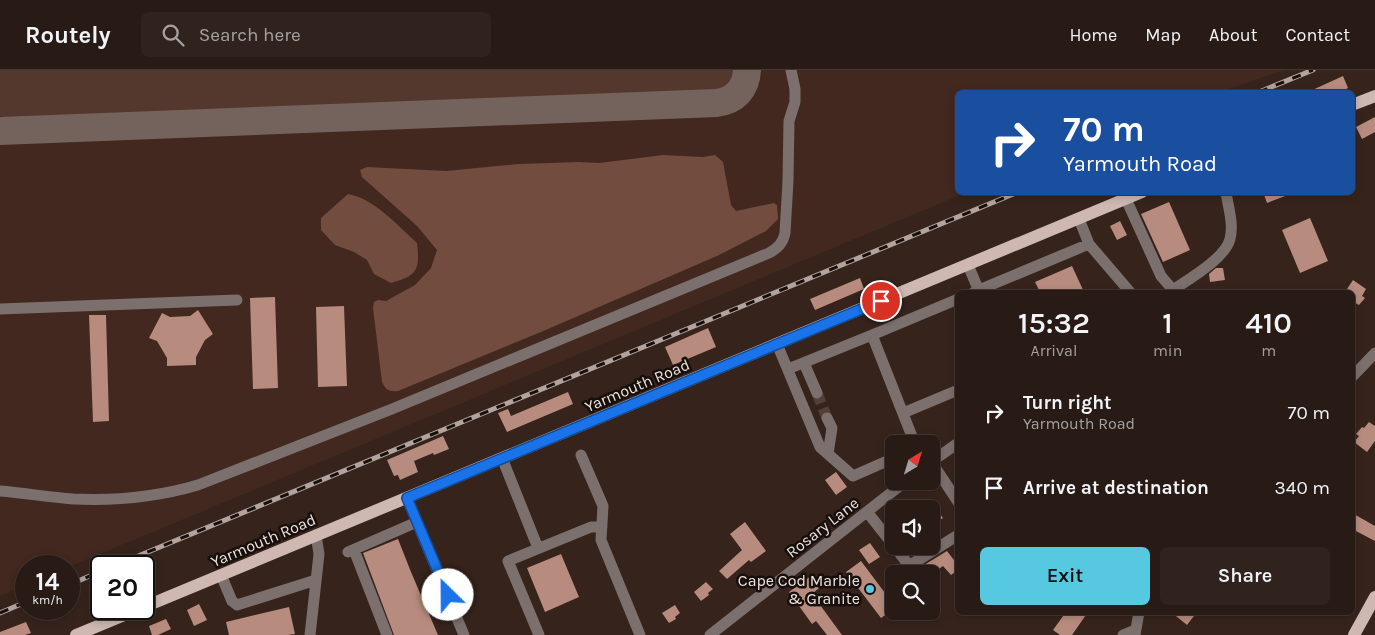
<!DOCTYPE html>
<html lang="en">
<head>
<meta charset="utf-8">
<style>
  :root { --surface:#281a15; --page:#30231e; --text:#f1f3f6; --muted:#a5a1a0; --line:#443834; --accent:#56c9e1 }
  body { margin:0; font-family:Karla,sans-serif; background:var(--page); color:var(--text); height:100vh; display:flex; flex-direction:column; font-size:19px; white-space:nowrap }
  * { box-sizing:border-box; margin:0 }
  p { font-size:16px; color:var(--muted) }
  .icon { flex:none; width:28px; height:28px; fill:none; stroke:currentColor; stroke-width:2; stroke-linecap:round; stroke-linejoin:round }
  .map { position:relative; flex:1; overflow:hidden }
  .drawer { position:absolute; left:955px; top:220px; width:400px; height:325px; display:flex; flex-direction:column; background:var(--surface); border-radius:8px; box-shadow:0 2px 8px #0003,0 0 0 1px var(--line) }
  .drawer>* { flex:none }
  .guide { position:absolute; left:955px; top:20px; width:400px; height:105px; border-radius:8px; box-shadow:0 2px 8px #0003,0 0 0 1px var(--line); background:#1a4fa0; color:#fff; overflow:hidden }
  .needle { width:32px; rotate:38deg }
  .controls { position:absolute; left:885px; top:365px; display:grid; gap:10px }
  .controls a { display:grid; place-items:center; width:55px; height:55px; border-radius:8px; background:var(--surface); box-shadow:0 2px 8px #0003,0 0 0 1px var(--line); font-size:25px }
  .speed { position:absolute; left:15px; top:485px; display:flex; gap:10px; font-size:25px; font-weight:700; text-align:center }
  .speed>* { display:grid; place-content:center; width:65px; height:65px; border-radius:50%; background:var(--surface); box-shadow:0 2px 8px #0003,0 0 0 1px var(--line); line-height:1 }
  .speed small { font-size:12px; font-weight:400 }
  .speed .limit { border:2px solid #111; border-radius:8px; background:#fff; color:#111 }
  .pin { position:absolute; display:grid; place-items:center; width:42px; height:42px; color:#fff; margin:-21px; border:2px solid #fff; border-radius:50%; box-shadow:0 1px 5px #0007 }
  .me { position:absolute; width:55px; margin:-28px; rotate:337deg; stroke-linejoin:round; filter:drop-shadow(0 0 4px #0008) }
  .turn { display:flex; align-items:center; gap:18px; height:105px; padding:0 25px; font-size:22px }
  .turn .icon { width:65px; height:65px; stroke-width:2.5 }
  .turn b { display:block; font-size:35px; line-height:42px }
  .eta { display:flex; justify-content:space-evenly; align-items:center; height:85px; text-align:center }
  .eta b { font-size:30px; font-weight:600; line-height:35px }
  .action { display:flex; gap:10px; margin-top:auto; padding:10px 25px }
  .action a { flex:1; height:58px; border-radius:8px; background:var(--accent); color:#111; font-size:20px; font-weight:600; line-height:58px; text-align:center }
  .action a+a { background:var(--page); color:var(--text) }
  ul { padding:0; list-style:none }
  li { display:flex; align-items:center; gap:15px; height:75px; padding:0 25px }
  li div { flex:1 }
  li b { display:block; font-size:19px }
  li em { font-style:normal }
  header { display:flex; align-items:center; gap:30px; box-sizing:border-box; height:70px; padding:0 25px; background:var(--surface); border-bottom:1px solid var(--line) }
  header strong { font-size:24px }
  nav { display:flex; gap:28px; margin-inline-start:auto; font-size:18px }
  .search { width:350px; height:45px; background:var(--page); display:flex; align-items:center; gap:12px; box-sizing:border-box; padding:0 18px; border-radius:8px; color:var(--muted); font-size:19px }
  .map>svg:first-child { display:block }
  .built { fill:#42281f }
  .green { fill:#54372d }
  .forest { fill:#724c3e }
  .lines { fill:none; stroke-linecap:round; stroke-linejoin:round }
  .taxiway { stroke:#74635d; stroke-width:28 }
  .building { fill:#b78c7e }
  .minor-tunnel { stroke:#524039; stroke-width:11; stroke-dasharray:11 5.5; stroke-linecap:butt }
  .minor { stroke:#7b706d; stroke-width:11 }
  .major { stroke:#ceb8b1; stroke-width:12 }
  .rail-casing { stroke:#b2a39e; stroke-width:5 }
  .rail { stroke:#170f0c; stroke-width:3; stroke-dasharray:9; stroke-linecap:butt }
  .route-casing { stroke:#114b97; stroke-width:12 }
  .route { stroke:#1a73e8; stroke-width:9 }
  .poi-dot { fill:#56c9e1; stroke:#170f0c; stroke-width:2 }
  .labels { text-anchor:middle; stroke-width:5; stroke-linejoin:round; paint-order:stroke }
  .street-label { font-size:16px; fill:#efe2de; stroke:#170f0c }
  .poi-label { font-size:16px; fill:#efe2de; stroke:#170f0c; text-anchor:end }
</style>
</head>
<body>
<header>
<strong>Routely</strong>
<div class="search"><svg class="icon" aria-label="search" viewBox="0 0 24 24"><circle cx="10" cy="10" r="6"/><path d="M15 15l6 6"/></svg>Search here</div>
<nav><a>Home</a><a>Map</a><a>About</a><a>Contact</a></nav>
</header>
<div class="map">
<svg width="1375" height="565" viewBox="0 0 1375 565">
  <rect width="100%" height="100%" fill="#36231c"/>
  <path class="built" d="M0 0H1284L1220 22H958V122L965 123 69 497 26 496V515L0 526Z"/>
  <path class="green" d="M0 0H738V2C734 20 723 22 707 25L336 38 69 50 11 49 0 46Z"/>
  <path class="forest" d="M663 85 703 87 715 85 723 92 731 135 736 141 774 133 777 135 778 149 766 161 717 186 541 262 398 321C389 322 386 320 382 312L373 238 374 232 378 230 386 231 415 215 431 198 437 180 417 156 362 107 360 100 367 97 446 101 519 94 579 92 599 93Z
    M348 124C375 129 397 155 417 173 420 199 418 206 391 213L374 204 367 190 354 182 335 175 321 160V148Z"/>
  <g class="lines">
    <path class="taxiway" d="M0 61 716 33C735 31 746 19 747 0"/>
  </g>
  <path class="building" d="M1343 6 1348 18 1340 22H1308Z
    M1375 47V62L1362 69 1356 57Z
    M1263 122H1293V123L1267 133Z
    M1169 132 1190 180 1163 192 1141 144Z
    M1310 148 1328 191 1300 203 1282 160Z
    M1120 151 1127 165 1117 170 1110 156Z
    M1072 196 1084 222H1040L1035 212Z
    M1216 198H1223L1225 210 1210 212 1209 204Z
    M860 208 864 219 815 240 810 229Z
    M1353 210 1366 219 1362 226 1365 228 1359 235 1352 231V222H1345Z
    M275 227 278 318 253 319 250 228Z
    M344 236 347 316 318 317 316 237Z
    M198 240 213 264 205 270 196 287V295L167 296V288L157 271 149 268 162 243 170 247 190 246Z
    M89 245H106L109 351 93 352Z
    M708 258 716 277 673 295 665 277Z
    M568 322 573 334 507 362 498 343 508 339 511 346Z
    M1369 352 1375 356V371L1367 382 1354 372 1359 366 1356 364 1362 357 1364 358Z
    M443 366 449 379 434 385 433 383 414 391 418 402 400 410 398 405 394 406 387 390Z
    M836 402 847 417 836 425 825 410Z
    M929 429 943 448 931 456V439H915Z
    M1352 443 1375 456V471L1352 459Z
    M745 452 766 481 751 492 749 490 727 509 719 501 742 480 730 464Z
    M398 469 411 502 438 565H394L363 483Z
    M870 473 880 487 869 494 859 480Z
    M947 481 954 490 958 488V500L951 505 943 496 932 504 924 495Z
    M561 484 579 527 545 542 527 498Z
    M861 491 894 535V539L881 548 846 502Z
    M811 506 819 518 812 524 842 565H827L816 551 812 554 789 522Z
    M706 512 713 519 708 523 709 525 701 531 694 522Z
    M199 534 207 550 194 556 187 540Z
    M675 535 680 543 675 547 676 549 669 553 662 543Z
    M289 537 295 564 288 565H229L226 552Z
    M1066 542H1088L1072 565H1060L1053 560Z
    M1171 542H1197L1187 555Z
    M166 549 171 559 158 565H152L149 556Z
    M26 552 31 563 25 565H0V562Z"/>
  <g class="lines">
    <path class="minor-tunnel" d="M817 323 827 348"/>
    <path class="minor" d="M1126 129 1161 206 1173 220
      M1079 149 1089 174 1130 222
      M968 195 979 221
      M974 222 1089 174
      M1170 222C1187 210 1225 189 1230 169 1234 154 1228 137 1226 122
      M0 239 237 230
      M872 265 958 229
      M777 274 820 377 853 406 894 388
      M804 293 817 323
      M788 299 872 265 915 374
      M1352 307 1375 283
      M903 343 958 320
      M827 348 832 358 828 384
      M581 385 603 436 601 470 640 565
      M502 388 538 478
      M931 391 958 432
      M931 392 958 373
      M0 421C24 423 48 427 73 429 115 431 157 427 198 415L392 339 769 183C778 178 783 173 785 163L788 111 789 51 795 32V19L791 0
      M407 428 464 565
      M868 443 894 476
      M894 476 908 494H912L958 465
      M354 480 387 565
      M348 482 417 452
      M221 505 232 531 237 535 316 510
      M310 565 319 484 316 465
      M539 565 508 491 591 457H602
      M710 565 906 411
      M1123 565 1135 560
      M1135 565 1139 542"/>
    <path class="major" d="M1352 35 1375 26
      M144 537 1142 122
      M76 565 139 539
      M1354 565 1375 527"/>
    <g class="rail-casing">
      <path id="rail" d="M1259 22 1313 0
        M114 496 1018 122
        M69 515 101 501
        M0 543 26 532"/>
    </g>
    <use href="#rail" class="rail"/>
  </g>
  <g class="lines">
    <g class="route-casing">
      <path id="route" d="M448 525 407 428 881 231"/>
    </g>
    <use href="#route" class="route"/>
  </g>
  <circle class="poi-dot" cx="870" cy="519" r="5"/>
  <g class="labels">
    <g class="street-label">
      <text transform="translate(637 315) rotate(-23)" y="6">Yarmouth Road</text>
      <text transform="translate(822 457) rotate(-38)" y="6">Rosary Lane</text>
      <text transform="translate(263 470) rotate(-23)" y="6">Yarmouth Road</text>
    </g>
    <g class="poi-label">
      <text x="860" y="516">Cape Cod Marble<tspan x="860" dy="18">&amp; Granite</tspan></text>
    </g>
  </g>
</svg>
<div class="controls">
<a><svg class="needle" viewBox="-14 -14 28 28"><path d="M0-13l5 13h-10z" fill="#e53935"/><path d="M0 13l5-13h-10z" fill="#a5a1a0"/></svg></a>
<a><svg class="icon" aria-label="sound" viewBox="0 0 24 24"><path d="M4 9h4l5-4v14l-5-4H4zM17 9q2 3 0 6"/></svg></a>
<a><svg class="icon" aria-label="search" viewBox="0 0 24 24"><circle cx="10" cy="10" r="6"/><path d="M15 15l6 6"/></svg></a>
</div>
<div class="speed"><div>14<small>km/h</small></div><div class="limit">20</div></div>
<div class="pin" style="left:881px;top:231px;background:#d93025"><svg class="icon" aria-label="arrive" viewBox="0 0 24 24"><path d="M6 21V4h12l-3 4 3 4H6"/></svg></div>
<svg class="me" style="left:448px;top:525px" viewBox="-20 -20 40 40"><circle r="19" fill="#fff"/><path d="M0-13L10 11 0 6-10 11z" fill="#1a73e8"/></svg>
<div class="guide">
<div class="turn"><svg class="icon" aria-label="right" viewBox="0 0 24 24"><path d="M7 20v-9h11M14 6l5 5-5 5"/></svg><div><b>70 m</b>Yarmouth Road</div></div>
</div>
<section class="drawer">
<div class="eta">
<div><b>15:32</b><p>Arrival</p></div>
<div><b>1</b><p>min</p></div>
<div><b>410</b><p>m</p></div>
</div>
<ul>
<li><svg class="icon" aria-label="right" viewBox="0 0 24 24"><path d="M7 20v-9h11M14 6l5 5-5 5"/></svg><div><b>Turn right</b><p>Yarmouth Road</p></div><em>70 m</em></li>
<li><svg class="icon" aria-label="arrive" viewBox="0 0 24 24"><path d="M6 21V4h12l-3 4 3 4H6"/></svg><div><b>Arrive at destination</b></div><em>340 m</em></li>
</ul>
<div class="action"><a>Exit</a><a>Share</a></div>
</section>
</div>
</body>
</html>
